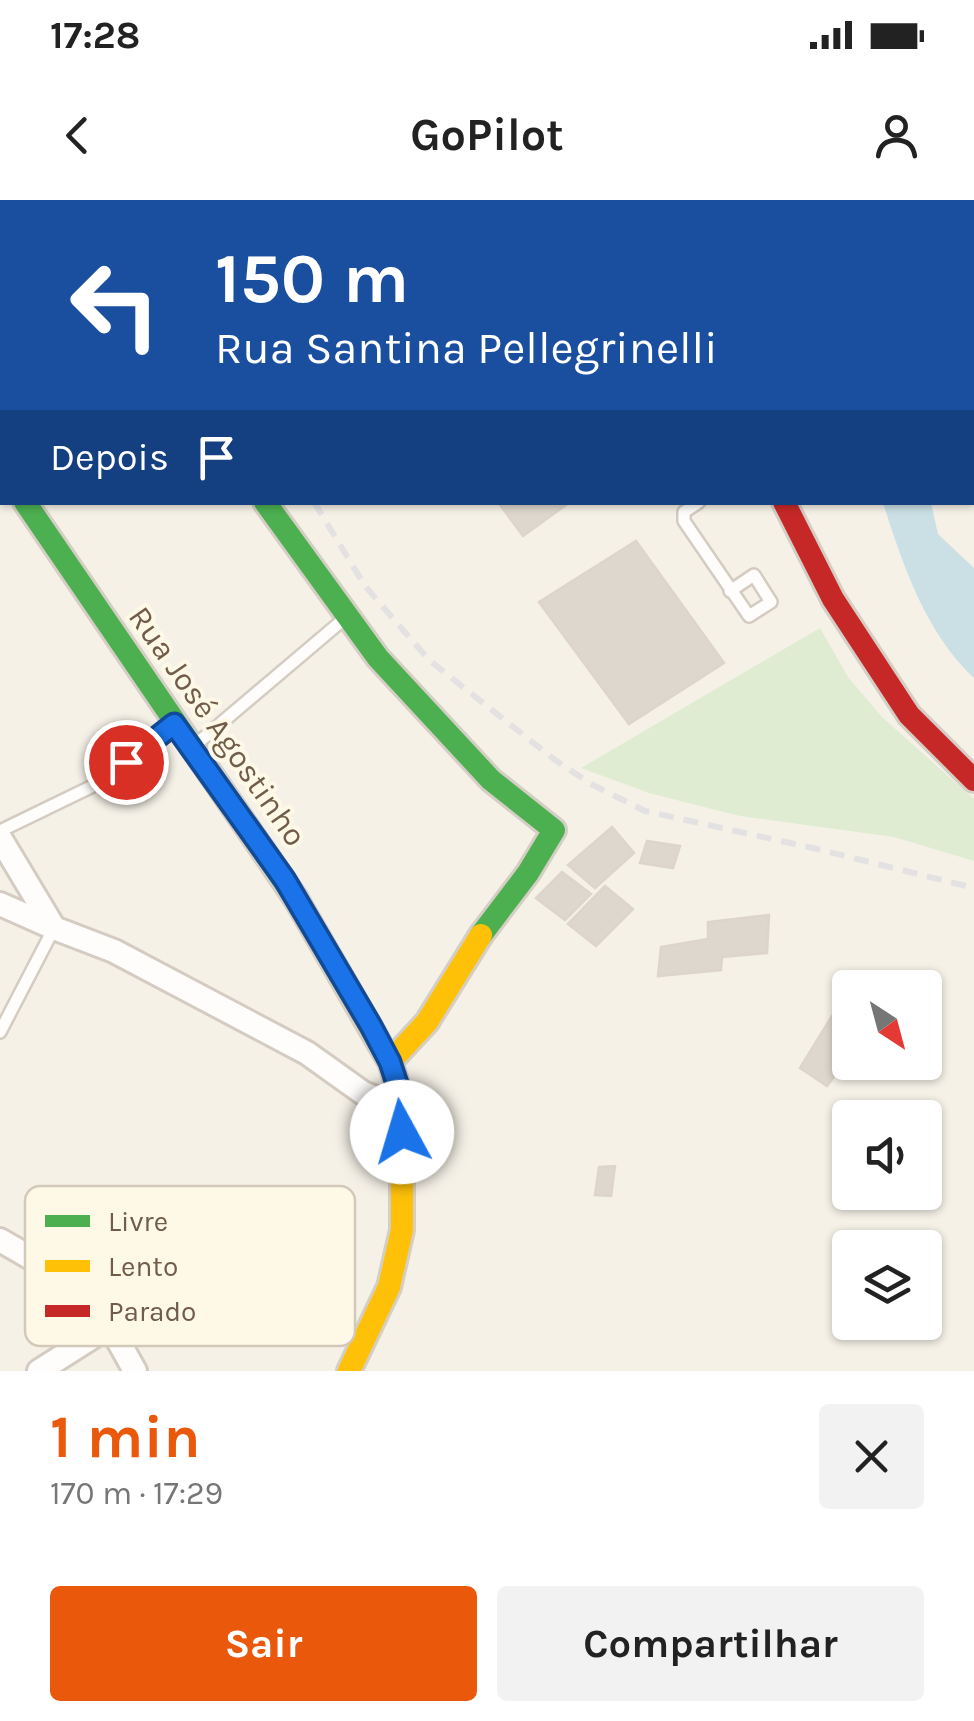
<!DOCTYPE html>
<html lang="pt">
<head>
<meta charset="utf-8">
<style>
  :root { --surface:#fff; --page:#f2f2f2; --text:#222; --muted:#767676; --accent:#ea580c }
  body { margin:0; font-family:Karla,sans-serif; background:var(--page); color:var(--text); height:100vh; display:flex; flex-direction:column; font-size:38px; white-space:nowrap }
  * { box-sizing:border-box; margin:0 }
  p { font-size:32px; color:var(--muted) }
  .icon { flex:none; width:55px; height:55px; fill:none; stroke:currentColor; stroke-width:2; stroke-linecap:round; stroke-linejoin:round }
  .map { position:relative; height:1171px; overflow:hidden }
  .side { display:flex; flex-direction:column; background:var(--surface); flex:1 }
  .side>* { flex:none }
  .banner { position:absolute; left:0px; top:0px; width:975px; height:305px; box-shadow:0 2px 8px #0004; background:#1a4fa0; color:#fff; overflow:hidden }
  .needle { width:65px; rotate:144deg }
  .buttons { position:absolute; left:832px; top:770px; display:grid; gap:20px }
  .buttons a { display:grid; place-items:center; width:110px; height:110px; border-radius:10px; background:var(--surface); box-shadow:0 2px 8px #0004; font-size:50px }
  .pin { position:absolute; display:grid; place-items:center; width:85px; height:85px; color:#fff; margin:-42px; border:5px solid #fff; border-radius:50%; box-shadow:0 2px 10px #0007 }
  .me { position:absolute; width:110px; margin:-55px; rotate:354deg; stroke-linejoin:round; filter:drop-shadow(0 0 8px #0008) }
  .turn { display:flex; align-items:center; gap:35px; height:210px; padding:0 50px; font-size:45px }
  .turn .icon { width:130px; height:130px; stroke-width:2.5 }
  .turn b { display:block; font-size:70px; line-height:85px }
  .then { display:flex; align-items:center; height:95px; padding:0 50px; background:#0003; gap:20px; font-size:38px }
  .round { display:grid; place-items:center; flex:none; width:105px; height:105px; border-radius:10px; background:var(--page) }
  .summary { display:flex; align-items:center; justify-content:space-between; height:170px; padding:0 50px }
  h1 { font-size:60px; font-weight:700; line-height:75px; color:var(--accent) }
  .action { display:flex; gap:20px; margin-top:auto; padding:20px 50px }
  .action a { flex:1; height:115px; border-radius:10px; background:var(--accent); color:#fff; font-size:40px; font-weight:700; line-height:115px; text-align:center }
  .action a+a { background:var(--page); color:var(--text) }
  .status { display:flex; justify-content:space-between; align-items:center; height:70px; padding:0 50px; background:var(--surface); direction:ltr }
  .status svg { height:28px; fill:currentColor }
  header { display:flex; justify-content:space-between; align-items:center; height:130px; padding:0 50px; background:var(--surface); font-size:45px; font-weight:700 }
  .map>svg:first-child { display:block }
  .green { fill:#dfecd2 }
  .water { fill:#cae0e4 }
  .building { fill:#ded7cd; stroke:#ddd5ca; stroke-width:2.5 }
  .lines { fill:none; stroke-linecap:round; stroke-linejoin:round }
  .lane-casing { stroke:#d4ccc2; stroke-width:16 }
  .street-casing { stroke:#d4ccc2; stroke-width:28 }
  .fast-casing { stroke:#d5cec4; stroke-width:28 }
  .slow-casing { stroke:#d5cec4; stroke-width:28 }
  .jam-casing { stroke:#d5cec4; stroke-width:28 }
  .lane { stroke:#fefdfb; stroke-width:11 }
  .street { stroke:#fefdfb; stroke-width:22 }
  .fast { stroke:#4caf50; stroke-width:22 }
  .slow { stroke:#ffc107; stroke-width:22 }
  .jam { stroke:#c62828; stroke-width:22 }
  .rail { stroke:#e4e1e3; stroke-width:6; stroke-dasharray:15 10; stroke-linecap:butt }
  .route-casing { stroke:#114b97; stroke-width:25 }
  .route { stroke:#1a73e8; stroke-width:18 }
  .labels { text-anchor:middle; stroke-width:8; stroke-linejoin:round; paint-order:stroke }
  .street-label { font-size:32px; fill:#715c49; stroke:#fef8e7 }
  .key { fill:#fef8e7; stroke:#d4c9b8; stroke-width:2.5 }
  .key-label { font-size:28px; fill:#715c49 }
</style>
</head>
<body>
<div class="status"><b>17:28</b><svg viewBox="0 0 49 12"><path d="M0 12V9h3v3zM5 12V6h3v6zM10 12V3h3v9zM15 12V0h3v12zM26 1h20v11H26zM47 4h2v5h-2z"/></svg></div>
<header><svg class="icon" aria-label="back" viewBox="0 0 24 24"><path d="M15 5l-7 7 7 7"/></svg>GoPilot<svg class="icon" aria-label="person" viewBox="0 0 24 24"><circle cx="12" cy="8" r="4"/><path d="M4 21q1-7 8-7t8 7"/></svg></header>
<div class="map">
<svg width="974" height="1171" viewBox="0 0 974 1171">
  <rect width="100%" height="100%" fill="#f5f1e7"/>
  <path class="green" d="M820 428 848 477 882 517 974 599V661L894 637 740 616 649 593 581 568Z"/>
  <path class="water" d="M883 303H931L938 334 974 368V478C925 432 903 365 883 303Z"/>
  <path class="building" d="M498 302H570L523 336Z
    M636 341 724 463 629 524 539 402Z
    M612 627 634 653 595 688 568 665Z
    M647 641 680 646 673 668 640 663Z
    M562 672 591 694 565 720 536 698Z
    M605 686 633 709 596 746 568 724Z
    M769 715 767 753 722 757 721 770 658 776 661 747 708 739V722Z
    M832 816 850 827V855L827 886 800 868Z
    M615 966 611 996 595 995 599 967Z"/>
  <g class="lines">
    <g class="lane-casing">
      <path id="lane" d="M458 0V2
        M699 302 684 312V321L749 416 771 402 754 375 730 391
        M194 546 344 419
        M0 631 101 582 171 527
        M0 832 54 728"/>
    </g>
    <g class="street-casing">
      <path id="street" d="M125 0V2
        M153 2 159 0
        M0 50 2 49
        M0 265 2 268
        M0 638 54 728 114 751 307 853 363 893 386 902 402 899
        M0 704 54 728
        M0 1040 62 1076 110 1126 135 1171
        M39 1171 110 1126"/>
    </g>
    <g class="fast-casing">
      <path id="fast" d="M634 0 635 2
        M25 302 296 699
        M265 302 378 458 491 580 554 630 528 673 481 735"/>
    </g>
    <g class="slow-casing">
      <path id="slow" d="M296 699 390 862 402 899V1030L389 1087 349 1171
        M390 862 427 822 481 735"/>
    </g>
    <g class="jam-casing">
      <path id="jam" d="M784 302 833 399 909 515 974 580"/>
    </g>
    <use href="#lane" class="lane"/>
    <use href="#street" class="street"/>
    <use href="#fast" class="fast"/>
    <use href="#slow" class="slow"/>
    <use href="#jam" class="jam"/>
    <path class="rail" d="M168 0 169 2
      M314 302 365 386 429 460 555 560 591 584 645 611 813 648 974 688"/>
  </g>
  <g class="lines">
    <g class="route-casing">
      <path id="route" d="M126 562 174 524 285 680 371 826 390 862 402 899V932"/>
    </g>
    <use href="#route" class="route"/>
  </g>
  <g class="labels">
    <g class="street-label">
      <text transform="translate(218 526) rotate(55)" y="11">Rua José Agostinho</text>
    </g>
  </g>
  <rect x="25" y="986" width="330" height="160" rx="15" class="key"/>
  <rect x="45" y="1015" width="45" height="12" fill="#4caf50"/>
  <rect x="45" y="1060" width="45" height="12" fill="#ffc107"/>
  <rect x="45" y="1105" width="45" height="12" fill="#c62828"/>
  <g class="key-label">
    <text x="108" y="1031">Livre</text>
    <text x="108" y="1076">Lento</text>
    <text x="108" y="1121">Parado</text>
  </g>
</svg>
<div class="buttons">
<a><svg class="needle" viewBox="-14 -14 28 28"><path d="M0-13l5 13h-10z" fill="#e53935"/><path d="M0 13l5-13h-10z" fill="#767676"/></svg></a>
<a><svg class="icon" aria-label="sound" viewBox="0 0 24 24"><path d="M4 9h4l5-4v14l-5-4H4zM17 9q2 3 0 6"/></svg></a>
<a><svg class="icon" aria-label="layers" viewBox="0 0 24 24"><path d="M12 4l9 5-9 5-9-5zM3 14l9 5 9-5"/></svg></a>
</div>
<div class="pin" style="left:126px;top:562px;background:#d93025"><svg class="icon" aria-label="arrive" viewBox="0 0 24 24"><path d="M6 21V4h12l-3 4 3 4H6"/></svg></div>
<svg class="me" style="left:402px;top:932px" viewBox="-20 -20 40 40"><circle r="19" fill="#fff"/><path d="M0-13L10 11 0 6-10 11z" fill="#1a73e8"/></svg>
<div class="banner">
<div class="turn"><svg class="icon" aria-label="left" viewBox="0 0 24 24"><path d="M17 20v-9H6M10 6l-5 5 5 5"/></svg><div><b>150 m</b>Rua Santina Pellegrinelli</div></div>
<div class="then">Depois<svg class="icon" aria-label="arrive" viewBox="0 0 24 24"><path d="M6 21V4h12l-3 4 3 4H6"/></svg></div>
</div>
</div>
<section class="side">
<div class="summary"><div><h1>1 min</h1><p>170 m · 17:29</p></div><a class="round"><svg class="icon" aria-label="close" viewBox="0 0 24 24"><path d="M6 6l12 12M18 6L6 18"/></svg></a></div>
<div class="action"><a>Sair</a><a>Compartilhar</a></div>
</section>
</body>
</html>
